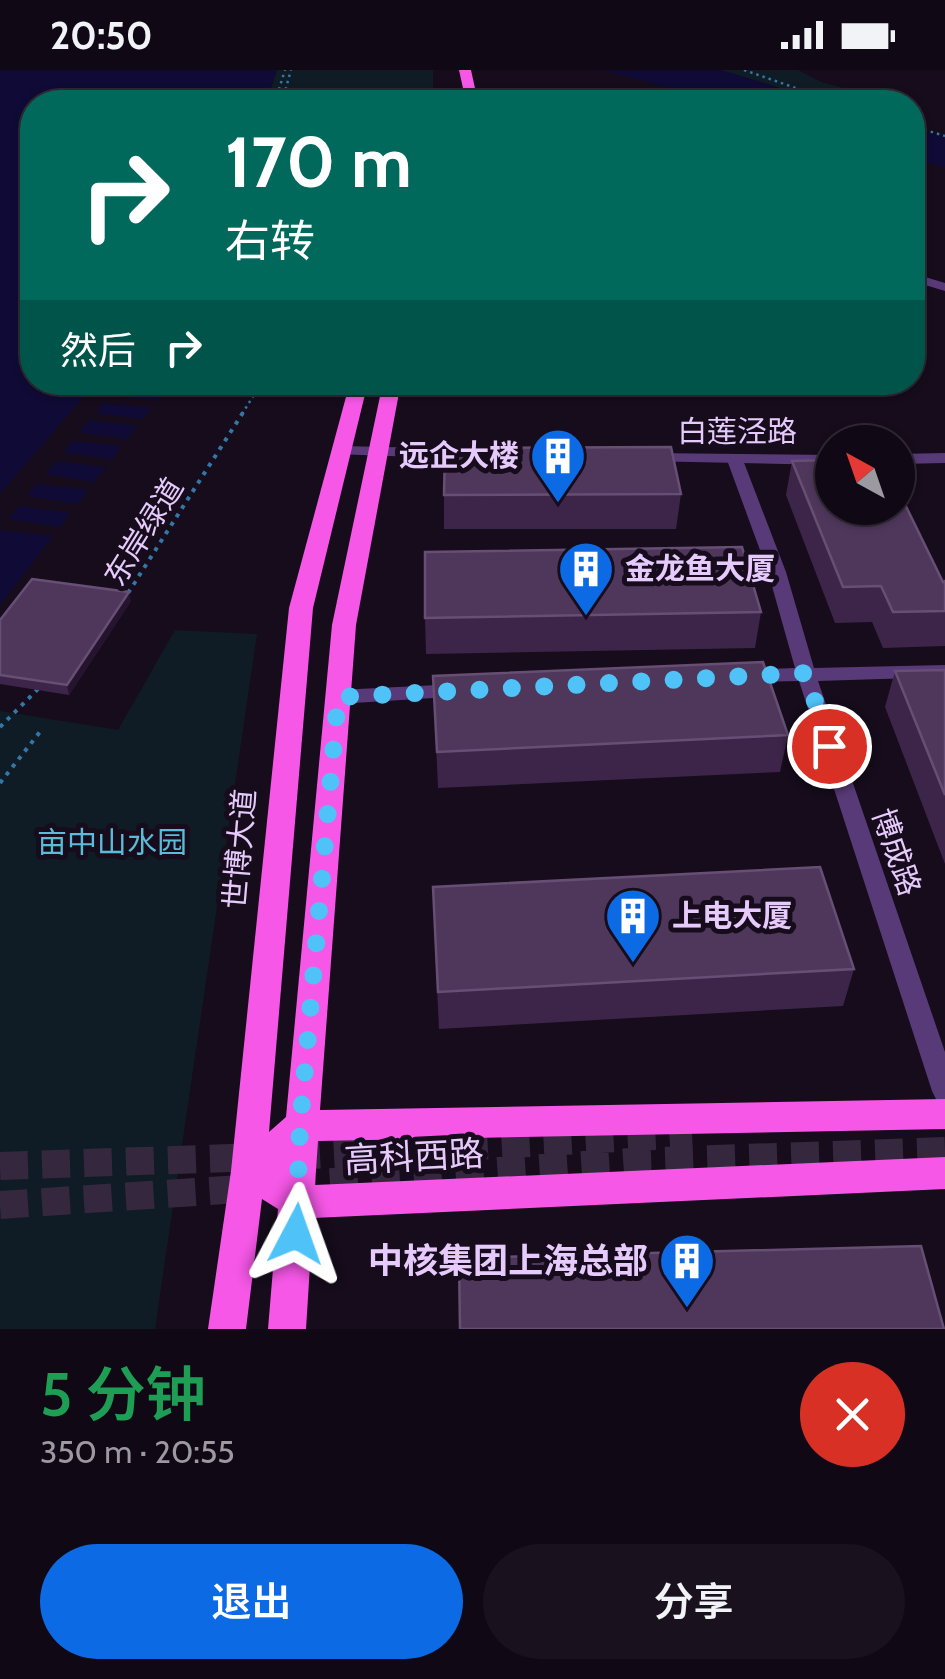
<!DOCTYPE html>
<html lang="zh">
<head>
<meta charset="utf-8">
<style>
  :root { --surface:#100915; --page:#19121e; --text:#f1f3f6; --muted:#9c9aa0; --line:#302a34; --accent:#0d6ae5 }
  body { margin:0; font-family:Cabin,"Noto Sans SC",sans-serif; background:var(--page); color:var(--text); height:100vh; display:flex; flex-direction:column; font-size:38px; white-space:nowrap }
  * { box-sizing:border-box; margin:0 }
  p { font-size:32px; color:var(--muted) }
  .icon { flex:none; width:55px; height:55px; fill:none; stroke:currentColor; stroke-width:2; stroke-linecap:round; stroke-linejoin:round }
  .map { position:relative; height:1259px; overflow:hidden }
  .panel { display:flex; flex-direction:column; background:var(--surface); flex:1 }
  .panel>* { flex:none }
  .guide { position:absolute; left:20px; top:20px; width:905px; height:305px; border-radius:40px; box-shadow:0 2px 8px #0004,0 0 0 2px var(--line); background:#00695c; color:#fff; overflow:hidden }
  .needle { width:65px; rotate:320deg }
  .fabs { position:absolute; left:815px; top:355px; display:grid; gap:20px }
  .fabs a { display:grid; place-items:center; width:100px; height:100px; border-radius:50%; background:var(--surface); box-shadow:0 2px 8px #0004,0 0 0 2px var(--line); font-size:50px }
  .pin { position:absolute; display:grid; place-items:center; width:85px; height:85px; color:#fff; margin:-42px; border:5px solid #fff; border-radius:50%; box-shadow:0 2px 10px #0007 }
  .me { position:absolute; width:110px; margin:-55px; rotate:4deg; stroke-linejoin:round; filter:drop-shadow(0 0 8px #0008) }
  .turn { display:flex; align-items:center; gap:35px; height:210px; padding:0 40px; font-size:45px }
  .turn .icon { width:130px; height:130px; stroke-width:2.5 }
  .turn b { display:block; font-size:70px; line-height:85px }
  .then { display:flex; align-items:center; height:95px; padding:0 40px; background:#0003; gap:20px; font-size:38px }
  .round { display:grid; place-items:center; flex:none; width:105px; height:105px; border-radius:52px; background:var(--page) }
  .head { display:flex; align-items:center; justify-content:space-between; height:170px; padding:0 40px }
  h1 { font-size:60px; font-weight:600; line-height:75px; color:#1e9e55 }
  .action { display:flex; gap:20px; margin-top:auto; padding:20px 40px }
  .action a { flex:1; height:115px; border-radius:60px; background:var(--accent); color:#fff; font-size:40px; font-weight:600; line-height:115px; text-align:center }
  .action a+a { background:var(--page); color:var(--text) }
  .status { display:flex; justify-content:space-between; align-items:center; height:70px; padding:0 50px; background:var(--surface); direction:ltr }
  .status svg { height:28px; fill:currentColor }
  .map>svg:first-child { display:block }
  .green { fill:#101c25 }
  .water { fill:#0f0b36 }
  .pier { fill:#160c1c }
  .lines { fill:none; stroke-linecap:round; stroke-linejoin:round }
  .secondary-tunnel { stroke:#35283e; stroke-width:28; stroke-dasharray:28 14; stroke-linecap:butt }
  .path-far1 { stroke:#3377a7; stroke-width:2.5; stroke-dasharray:2.5 4; stroke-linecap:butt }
  .path { stroke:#3377a7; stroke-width:4; stroke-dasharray:4 6; stroke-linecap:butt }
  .minor { fill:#593a78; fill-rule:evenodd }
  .tertiary { fill:#593a78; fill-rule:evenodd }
  .primary { fill:#f657e7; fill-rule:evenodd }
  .wall { fill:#3d2549 }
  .shaded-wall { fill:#26142f }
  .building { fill:#4f375c; stroke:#674e75; stroke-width:2.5 }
  .route { stroke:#4fc3f7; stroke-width:18; stroke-dasharray:0 32.4 }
  .labels { text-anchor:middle; stroke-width:10; stroke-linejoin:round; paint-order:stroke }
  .street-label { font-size:30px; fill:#e7cafc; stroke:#160c1c }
  .poi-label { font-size:30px; font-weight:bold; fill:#e7cafc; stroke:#160c1c; text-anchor:start }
  .park-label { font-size:30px; fill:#5bbcd7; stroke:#160c1c }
  .near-street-label { font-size:35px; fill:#e7cafc; stroke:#160c1c }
  .near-poi-label { font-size:35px; font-weight:bold; fill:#e7cafc; stroke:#160c1c; text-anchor:end }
</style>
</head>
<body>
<div class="status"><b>20:50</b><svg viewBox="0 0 49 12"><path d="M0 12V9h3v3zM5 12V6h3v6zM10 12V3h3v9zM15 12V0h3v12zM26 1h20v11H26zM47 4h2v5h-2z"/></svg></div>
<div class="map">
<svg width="945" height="1259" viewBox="0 0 945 1259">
  <rect width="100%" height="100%" fill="#160c1c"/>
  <path class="green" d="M277 0H433V32H266Z
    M721 0H798L821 12 895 32H826Z
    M175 560 257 564 155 1259H0V641L118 660Z"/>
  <path class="water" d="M0 0H277L266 32H32V312L170 313 0 535Z
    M601 0H720L826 32H726Z
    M913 58 945 67V97L913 88Z"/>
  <path class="pier" d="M95 313H170L166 318 119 313 110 325 156 331 151 338 103 333 96 343 142 349 137 356 89 350 79 362 127 369 121 376 72 371 63 382 111 389 105 397 56 391 45 404 94 412 88 420 37 414 27 426 77 434 71 443 19 436 8 449 60 457 53 466 0 460V424Z"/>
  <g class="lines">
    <path class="secondary-tunnel" d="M292 1086 692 1064
      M0 1096 258 1087
      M288 1115 631 1092 945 1081
      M0 1135 254 1118"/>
    <path class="path-far1" d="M744 0 836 32
      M275 32 285 0
      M282 32 291 0
      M912 56 945 66
      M242 344 262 312"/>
    <path class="path" d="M128 523 244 341
      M0 657 38 619
      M0 713 43 658"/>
    <path class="minor" d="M912 203 945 213V221L912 211Z
      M735 385 743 390 786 502 814 598 945 595V607L818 611 945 982V1033L936 1029 932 1021 799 611 742 612 732 606 742 600 795 598 768 502 727 390Z
      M458 614 468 621 465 626 338 634 328 627 338 620Z"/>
    <path class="tertiary" d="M341 376 471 379 479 384 471 389 335 384 333 381Z
      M650 383 832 385V395L644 391V385Z
      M945 383V393L898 394V384Z"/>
    <path class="primary" d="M459 0H471L478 32H466Z
      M350 312H368L313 538 269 1062 286 1047 332 555 383 312H401L356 555 320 1040 945 1029V1059L318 1071 315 1115 945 1087V1119L313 1148 306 1259H268L278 1139 262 1129 246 1259H208L231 1101 289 538Z"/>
  </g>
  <path class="wall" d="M215 312H241L239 315Z
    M792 391 943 512 945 511V576L883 578 872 552 835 553 786 425Z
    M681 424 676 459H444V425Z
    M131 531 69 625 0 614V550Z
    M761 542 755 578 426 584 425 548Z
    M945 600V794L885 637 895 601Z
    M433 606 788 665 780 702 438 718Z
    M434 854 854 899 843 936 439 959Z"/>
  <path class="shaded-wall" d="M129 522 131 531 69 625 67 615Z"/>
  <path class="building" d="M671 377 681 424 444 425 445 378Z
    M832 390V438H898V420L943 512 945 511V541L893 542 881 516 843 517 792 391Z
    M742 477 761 542 425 548V482Z
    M32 509 129 522 67 615 0 605V550Z
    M763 592 788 665 437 682 433 606Z
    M945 600V725L895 601Z
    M820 797 854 899 438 922 433 817Z
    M921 1176 944 1259H460L459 1188Z"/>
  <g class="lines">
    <path class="route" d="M296 1164 300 1056 338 627 806 603 829 676"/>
  </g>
  <defs>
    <g id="building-pin" transform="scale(2.875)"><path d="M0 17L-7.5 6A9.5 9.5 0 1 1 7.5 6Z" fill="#0d6ae5" stroke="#160c1c"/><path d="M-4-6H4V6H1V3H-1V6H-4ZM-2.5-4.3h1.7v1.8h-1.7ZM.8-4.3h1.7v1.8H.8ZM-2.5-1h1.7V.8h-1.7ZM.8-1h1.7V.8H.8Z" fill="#fff"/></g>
  </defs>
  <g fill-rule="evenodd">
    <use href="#building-pin" x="558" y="386"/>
    <use href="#building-pin" x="586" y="499"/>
    <use href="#building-pin" x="633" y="846"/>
    <use href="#building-pin" x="687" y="1191"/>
  </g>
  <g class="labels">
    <g class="street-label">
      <text x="737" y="372">白莲泾路</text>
      <text transform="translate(144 462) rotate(-58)" y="10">东岸绿道</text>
      <text transform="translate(240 779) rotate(-85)" y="10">世博大道</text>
      <text transform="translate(896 782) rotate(71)" y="10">博成路</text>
    </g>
    <g class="poi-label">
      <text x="519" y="396" text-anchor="end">远企大楼</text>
      <text x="625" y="509">金龙鱼大厦</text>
      <text x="672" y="856">上电大厦</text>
    </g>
    <g class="park-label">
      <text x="112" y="783">亩中山水园</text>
    </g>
    <g class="near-street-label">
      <text transform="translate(414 1087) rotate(-3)" y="12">高科西路</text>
    </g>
    <g class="near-poi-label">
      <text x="648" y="1203">中核集团上海总部</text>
    </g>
  </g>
</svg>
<div class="fabs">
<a><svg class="needle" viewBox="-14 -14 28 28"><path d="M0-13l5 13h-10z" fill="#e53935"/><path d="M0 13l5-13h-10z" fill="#9c9aa0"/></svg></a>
</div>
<div class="pin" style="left:829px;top:676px;background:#d93025"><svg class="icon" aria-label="arrive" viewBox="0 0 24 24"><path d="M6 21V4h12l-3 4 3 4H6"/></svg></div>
<svg class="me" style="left:296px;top:1164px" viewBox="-20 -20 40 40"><path d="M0-17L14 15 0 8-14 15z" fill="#4fc3f7" stroke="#fff" stroke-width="4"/></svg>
<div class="guide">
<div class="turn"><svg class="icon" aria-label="right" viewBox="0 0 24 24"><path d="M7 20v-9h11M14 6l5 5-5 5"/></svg><div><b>170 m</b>右转</div></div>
<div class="then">然后<svg class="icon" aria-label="right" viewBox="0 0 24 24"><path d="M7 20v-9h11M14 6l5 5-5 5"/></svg></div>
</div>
</div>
<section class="panel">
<div class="head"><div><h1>5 分钟</h1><p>350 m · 20:55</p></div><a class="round" style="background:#d93025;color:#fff"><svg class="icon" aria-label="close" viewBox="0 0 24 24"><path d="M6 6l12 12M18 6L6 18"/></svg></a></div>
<div class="action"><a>退出</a><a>分享</a></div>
</section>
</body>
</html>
